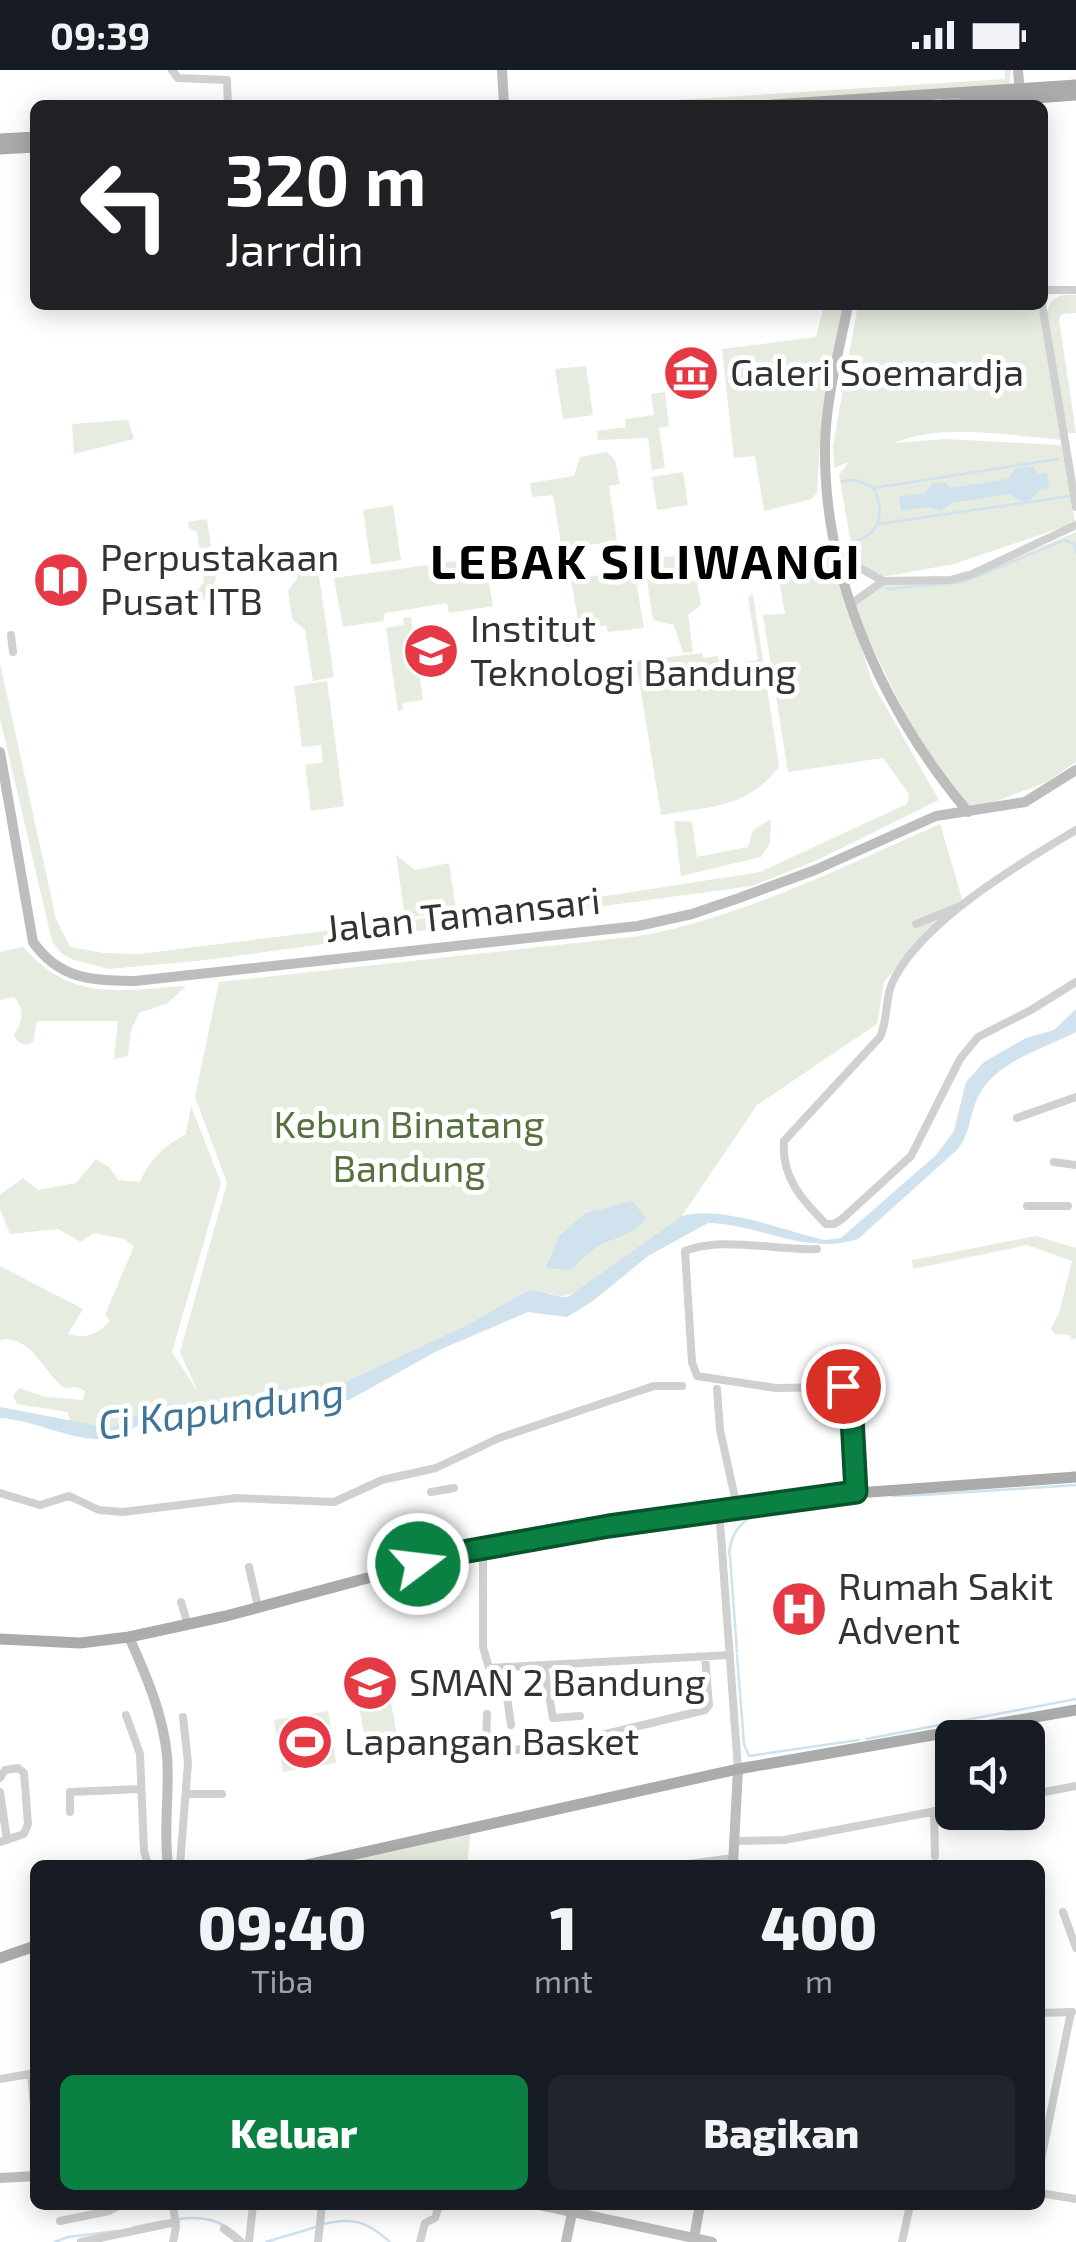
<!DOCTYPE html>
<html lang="id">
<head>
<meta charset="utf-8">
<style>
  :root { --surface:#171b24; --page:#20242c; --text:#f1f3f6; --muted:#9ea1a6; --accent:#0b8043 }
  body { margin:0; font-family:"Exo 2",sans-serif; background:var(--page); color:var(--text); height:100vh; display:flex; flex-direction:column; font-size:38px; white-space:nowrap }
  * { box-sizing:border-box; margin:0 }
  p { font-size:32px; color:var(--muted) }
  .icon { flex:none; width:55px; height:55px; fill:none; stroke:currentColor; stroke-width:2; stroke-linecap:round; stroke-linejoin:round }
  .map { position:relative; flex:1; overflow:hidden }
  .details { position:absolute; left:30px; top:1790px; width:1015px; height:350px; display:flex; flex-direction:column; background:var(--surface); border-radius:15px; box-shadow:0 5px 25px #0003 }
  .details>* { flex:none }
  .top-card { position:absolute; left:30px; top:30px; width:1018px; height:210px; border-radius:15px; box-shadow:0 5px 25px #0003; background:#202124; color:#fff; overflow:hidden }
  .tools { position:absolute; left:935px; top:1650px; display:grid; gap:20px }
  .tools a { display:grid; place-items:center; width:110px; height:110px; border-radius:15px; background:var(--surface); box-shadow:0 5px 25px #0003; font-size:50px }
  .pin { position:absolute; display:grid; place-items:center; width:85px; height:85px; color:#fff; margin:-42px; border:5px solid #fff; border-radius:50%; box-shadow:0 2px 10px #0007 }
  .me { position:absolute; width:110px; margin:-55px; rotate:75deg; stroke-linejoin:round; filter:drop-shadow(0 0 8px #0008) }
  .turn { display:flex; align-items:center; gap:35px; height:210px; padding:0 30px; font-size:45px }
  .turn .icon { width:130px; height:130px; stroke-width:2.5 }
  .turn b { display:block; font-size:70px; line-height:85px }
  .eta { display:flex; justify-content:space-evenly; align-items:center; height:170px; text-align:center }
  .eta b { font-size:60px; font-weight:800; line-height:70px }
  .primary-button { display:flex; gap:20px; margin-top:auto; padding:20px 30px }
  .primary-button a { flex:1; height:115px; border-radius:15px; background:var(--accent); color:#fff; font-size:40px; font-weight:800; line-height:115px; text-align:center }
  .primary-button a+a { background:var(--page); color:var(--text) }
  .status { display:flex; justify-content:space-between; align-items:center; height:70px; padding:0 50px; background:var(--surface); direction:ltr }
  .status svg { height:28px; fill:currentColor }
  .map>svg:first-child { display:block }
  .green { fill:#e6ecdf }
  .water { fill:#cfe2ee }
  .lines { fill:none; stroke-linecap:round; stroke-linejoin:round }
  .stream { stroke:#cfe2ee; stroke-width:2.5 }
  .street { stroke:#d0d0d0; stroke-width:8 }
  .secondary { stroke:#bdbdbd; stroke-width:10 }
  .primary { stroke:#ababab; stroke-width:11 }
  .route-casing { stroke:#07532c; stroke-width:25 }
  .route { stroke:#0b8043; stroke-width:18 }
  .labels { text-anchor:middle; stroke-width:10; stroke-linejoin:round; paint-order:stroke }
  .poi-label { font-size:38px; fill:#333; stroke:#fff; text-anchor:start }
  .street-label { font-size:38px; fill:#333; stroke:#fff }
  .park-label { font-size:38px; fill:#56703f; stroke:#fff }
  .water-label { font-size:40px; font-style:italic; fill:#3f7597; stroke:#fff }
  .district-label { font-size:48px; font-weight:bold; letter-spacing:2.5px; fill:#000; stroke:#fff }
</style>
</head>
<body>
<div class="status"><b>09:39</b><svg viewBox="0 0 49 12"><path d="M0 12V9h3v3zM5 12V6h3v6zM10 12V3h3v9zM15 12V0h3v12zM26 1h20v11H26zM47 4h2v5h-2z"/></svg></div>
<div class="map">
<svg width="1076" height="2172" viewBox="0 0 1076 2172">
  <rect width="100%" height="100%" fill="#fff"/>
  <path class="green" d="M1005 0H1011L1009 15C872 30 736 35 598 35L1005 9Z
    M1076 225V243L1062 244 1059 249 1076 363H1067L1047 243C1051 226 1060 224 1076 225Z
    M824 235H844L822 342 817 422 812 429 764 441 755 386 734 388 722 279 816 267Z
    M858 235H1042L1063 370C1009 366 944 352 894 373L944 369 1061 375 1066 388 1075 453 954 494 882 507 854 490 839 405 849 392 834 398 833 376Z
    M586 296 593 345 563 349 555 299Z
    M665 322 669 356 659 358 665 398 652 400 648 368 598 370 597 361 626 357 625 349 654 345 651 324Z
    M128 350 134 369 74 384 72 354Z
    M607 382 615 390 620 414 609 416 617 471 562 479 553 425 532 427 530 413 574 406 580 387Z
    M683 402 688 435 657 440 652 407Z
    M393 435 401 490 371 495 363 440Z
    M207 449 216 510 202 532 188 533 204 512 197 462 189 458 188 452Z
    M1076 462V692L1047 712 968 742 911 656 852 535 883 515 963 510Z
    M821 478 832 487 873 614 939 730 815 791 752 816 206 890 109 899 74 890 61 883 52 871 0 648V593L56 849 70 877 104 883 139 884 612 825 760 802 907 734 909 724 883 688 788 702 763 545 785 544 775 485Z
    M315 480 334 607 313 611 305 560 292 549 288 521 297 509 294 482Z
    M681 485 683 504 697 513 701 535 688 545 693 582 683 583 674 555 653 550 644 490Z
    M484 487 493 536 449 543 447 533 385 543 383 551 343 557 334 508Z
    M634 499 644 558 608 562 606 555 580 560 571 510Z
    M753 524 779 697C746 739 710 736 661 745L636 591 702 583 703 588 718 586 722 605 745 601 744 592 758 590 748 527Z
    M411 547 423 630 402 633 403 640 398 641 386 558 404 555 403 548Z
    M327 611 344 736 311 741 305 695 323 692 321 675 302 677 294 616Z
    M771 749 770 773 761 787 681 806 674 751 692 752 697 787 748 777 753 760Z
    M940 754 963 832 942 839 944 845 927 861 884 912 877 954 757 1035 682 1146 585 1217C553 1236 556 1218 527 1221L465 1256 330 1319 178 1334 132 1347 110 1358 70 1353 68 1342 17 1334 13 1326 19 1318 46 1327 83 1330 85 1321 77 1317 64 1318C43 1302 31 1264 0 1270V1196L83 1239 68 1264C87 1269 96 1265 110 1251L105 1245 134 1176 124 1169 93 1163 81 1172 58 1159 10 1164 0 1139V1125L23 1108 38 1120 76 1113 96 1089 109 1097 118 1110 140 1112C151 1088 163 1077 186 1064L191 1036 221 1113 172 1282 198 1322 180 1282 227 1113 195 1027 219 912 640 866C745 846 843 797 940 754Z
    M396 785 415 800 449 793 456 840 405 848Z
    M23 877C73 933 118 920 186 916L168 933 139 943 131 961 128 986 114 989 118 951H37L33 972 26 975 18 972 14 965C23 950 25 941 14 927L0 930V882Z
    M1036 1166 1076 1178V1268L1072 1270 1069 1265 1054 1264 1051 1259 1059 1243 1072 1191 1027 1175 913 1199 912 1190Z
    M391 1632 399 1679 368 1683 359 1637Z
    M328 1641 336 1693 283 1702 274 1650Z
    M471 1760 467 1794 324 1795Z"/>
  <path class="water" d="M1026 396 1033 397 1039 404 1047 403 1049 418 1041 419 1028 432 1019 431 1010 424 952 433 941 441 928 437 901 441 899 427 925 423 933 413H945L951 418 1008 409 1015 399Z
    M1076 939V962C1044 979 995 991 978 1027 969 1046 971 1062 958 1079L858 1169C805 1186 760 1154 708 1153L648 1186 593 1231 567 1247 528 1242 437 1281 349 1330 325 1336 142 1353C133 1358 122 1366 112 1368 74 1374 38 1350 0 1348V1337L110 1358 143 1342 178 1334 330 1319 465 1256 527 1221C542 1218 553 1228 568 1227L682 1146C722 1135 785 1161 825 1170L841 1168 936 1085 954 1061 966 1012 984 992 1026 968 1054 960Z
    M632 1131 646 1148C635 1163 619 1167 604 1173 592 1178 580 1192 570 1200L546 1198 559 1166 586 1143Z"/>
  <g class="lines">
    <path class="stream" d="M842 411 856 410 874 418 1058 389
      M879 454 1070 426
      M856 471C882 462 884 442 874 418
      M887 519 963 512 1065 470 1074 474 1076 482
      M923 1425 1076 1415
      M893 1426 921 1425
      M729 1484C733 1427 807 1435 850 1429
      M730 1486 737 1582
      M737 1585 744 1674 749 1686 859 1670
      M866 1669 1076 1629
      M179 2149C203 2146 222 2150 240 2167
      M324 2154C354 2147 368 2152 390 2172
      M134 2157 165 2151
      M55 2172 68 2167 117 2161
      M266 2172 316 2157"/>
    <path class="street" d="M172 0 178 8 227 10 228 35
      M1042 220H1076
      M1042 234 1076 437
      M837 477 846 490 883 511 950 510 972 504 1076 455
      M851 534 883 511
      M11 565 13 582
      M1076 760C1019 794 927 848 895 907 884 926 889 948 880 967L784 1071C781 1107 802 1130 826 1154H834L842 1149 911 1086 960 989 978 967 1031 940 1076 912
      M916 854 958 837
      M1017 1048 1076 1027
      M1054 1092 1076 1095
      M1027 1136H1068
      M817 1179C778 1181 721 1166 685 1181L692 1292 697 1306 776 1318 846 1317 852 1336 856 1422
      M717 1319 720 1360 737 1437
      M431 1422 454 1418
      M0 1423 40 1435 69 1426 99 1440 123 1442 237 1428 334 1432 382 1410 436 1398 499 1368 567 1345 654 1316H682
      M719 1439 738 1699
      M483 1478V1577L489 1598 730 1585
      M249 1497 258 1537
      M181 1532 188 1555
      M544 1596 553 1648 580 1646
      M503 1599 511 1655
      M487 1644 486 1677 490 1684 589 1668 705 1640 709 1635 705 1587
      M126 1645 140 1684 144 1781 148 1795
      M0 1708 5 1700 18 1698 24 1703 28 1754 24 1764 0 1772
      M0 1722 7 1770
      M187 1724H222
      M1028 1725 1076 1716
      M934 1741 935 1786
      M70 1742V1722L141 1719
      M1007 1757 1034 1756 1031 1724
      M734 1771 784 1770 952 1738
      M180 1795 188 1693 183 1647
      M681 1795 733 1788
      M1063 1842 1076 1878
      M1040 1943 1072 1942
      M31 2004 35 2048
      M0 2009 35 2003
      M1040 2095 1071 1942
      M1040 2123 1076 2129
      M173 2135 176 2157 173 2172
      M60 2151 109 2141 120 2135
      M224 2159 241 2172
      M81 2172 176 2152
      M249 2172 253 2135
      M318 2172 322 2135
      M420 2172 425 2153 435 2148 439 2135
      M902 2172 910 2135"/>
    <path class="secondary" d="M502 0 504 35
      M1018 0 1020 24
      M848 235C839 282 825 331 825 379 824 511 884 642 968 742
      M0 682 33 872C60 910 91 910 135 911L638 856 692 844 739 828 815 800 936 746 1025 732 1076 700
      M129 1567C146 1605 163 1644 167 1686 170 1722 163 1759 168 1795
      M733 1795 738 1699
      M0 2108 35 2106
      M540 2135 712 2172
      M694 2168 700 2135
      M566 2172 572 2143"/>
    <path class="primary" d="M772 35 1076 15
      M942 35 1076 25
      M0 69 35 67
      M0 79 35 77
      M0 1569 80 1573 129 1567 226 1546 468 1481 719 1439 816 1426 1076 1407
      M306 1795 738 1699 1076 1640
      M0 1888 35 1876"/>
  </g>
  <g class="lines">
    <g class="route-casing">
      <path id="route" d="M418 1494 468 1481 609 1456 856 1422 851 1329 849 1320 843 1316"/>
    </g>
    <use href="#route" class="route"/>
  </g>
  <defs>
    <g id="museum-disc" transform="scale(2.875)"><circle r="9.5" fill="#e63946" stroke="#fff"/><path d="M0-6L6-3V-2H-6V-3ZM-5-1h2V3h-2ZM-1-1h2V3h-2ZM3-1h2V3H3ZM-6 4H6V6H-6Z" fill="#fff"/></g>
    <g id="library-disc" transform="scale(2.875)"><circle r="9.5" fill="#e63946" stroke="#fff"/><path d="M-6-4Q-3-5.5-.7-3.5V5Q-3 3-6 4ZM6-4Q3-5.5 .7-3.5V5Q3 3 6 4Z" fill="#fff"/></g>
    <g id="university-disc" transform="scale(2.875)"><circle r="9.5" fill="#e63946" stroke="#fff"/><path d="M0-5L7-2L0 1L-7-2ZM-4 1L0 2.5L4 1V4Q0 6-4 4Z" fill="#fff"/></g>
    <g id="hospital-disc" transform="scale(2.875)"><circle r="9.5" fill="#e63946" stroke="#fff"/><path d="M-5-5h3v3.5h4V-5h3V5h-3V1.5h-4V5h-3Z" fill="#fff"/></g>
    <g id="school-disc" transform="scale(2.875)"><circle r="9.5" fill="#e63946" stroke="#fff"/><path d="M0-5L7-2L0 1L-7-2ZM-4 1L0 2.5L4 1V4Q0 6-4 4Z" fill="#fff"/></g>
    <g id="stadium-disc" transform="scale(2.875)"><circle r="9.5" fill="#e63946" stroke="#fff"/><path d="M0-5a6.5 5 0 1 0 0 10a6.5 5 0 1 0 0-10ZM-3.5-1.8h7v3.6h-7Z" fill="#fff"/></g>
  </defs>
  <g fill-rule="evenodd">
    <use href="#museum-disc" x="691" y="303"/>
    <use href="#library-disc" x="61" y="510"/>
    <use href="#university-disc" x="431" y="581"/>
    <use href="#hospital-disc" x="799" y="1539"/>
    <use href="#school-disc" x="370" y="1613"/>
    <use href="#stadium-disc" x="305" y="1672"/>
  </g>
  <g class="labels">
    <g class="poi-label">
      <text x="730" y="316">Galeri Soemardja</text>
      <text x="100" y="501">Perpustakaan<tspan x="100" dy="44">Pusat ITB</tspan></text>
      <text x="470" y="572">Institut<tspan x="470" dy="44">Teknologi Bandung</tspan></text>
      <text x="838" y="1530">Rumah Sakit<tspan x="838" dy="44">Advent</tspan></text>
      <text x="409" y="1626">SMAN 2 Bandung</text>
      <text x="344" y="1685">Lapangan Basket</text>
    </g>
    <g class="street-label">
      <text transform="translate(463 845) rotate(-6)" y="13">Jalan Tamansari</text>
    </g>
    <g class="park-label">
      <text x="409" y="1068">Kebun Binatang<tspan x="409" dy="44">Bandung</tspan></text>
    </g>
    <g class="water-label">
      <text transform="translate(221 1339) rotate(-8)" y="14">Ci Kapundung</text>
    </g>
    <g class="district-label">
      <text x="646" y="509">LEBAK SILIWANGI</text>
    </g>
  </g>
</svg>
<div class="tools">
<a><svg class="icon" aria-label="sound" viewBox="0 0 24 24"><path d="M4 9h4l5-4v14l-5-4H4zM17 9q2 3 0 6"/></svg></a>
</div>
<div class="pin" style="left:843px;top:1316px;background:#d93025"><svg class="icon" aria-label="arrive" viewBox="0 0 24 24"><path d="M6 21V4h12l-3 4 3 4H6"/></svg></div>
<svg class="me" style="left:418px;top:1494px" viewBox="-20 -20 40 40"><circle r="17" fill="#0b8043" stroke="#fff" stroke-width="3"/><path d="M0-11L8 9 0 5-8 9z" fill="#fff"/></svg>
<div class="top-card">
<div class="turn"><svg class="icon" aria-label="left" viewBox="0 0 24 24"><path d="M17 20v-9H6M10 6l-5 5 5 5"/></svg><div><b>320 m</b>Jarrdin</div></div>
</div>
<section class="details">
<div class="eta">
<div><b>09:40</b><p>Tiba</p></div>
<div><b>1</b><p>mnt</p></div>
<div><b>400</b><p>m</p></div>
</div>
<div class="primary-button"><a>Keluar</a><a>Bagikan</a></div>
</section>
</div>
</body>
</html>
